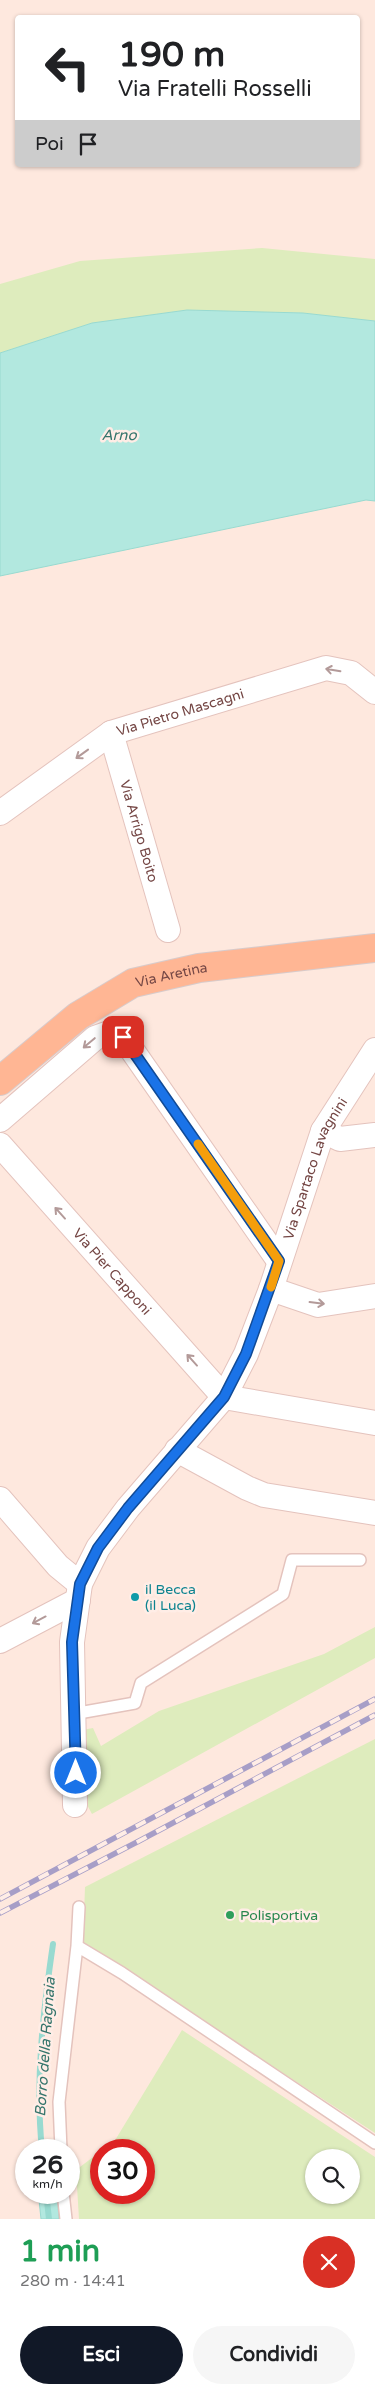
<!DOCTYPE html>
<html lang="it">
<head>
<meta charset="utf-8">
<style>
  :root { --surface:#fff; --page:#f6f6f6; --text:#202124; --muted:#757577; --accent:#111827 }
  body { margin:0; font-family:"Varela Round",sans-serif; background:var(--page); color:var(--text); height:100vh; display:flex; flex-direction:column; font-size:19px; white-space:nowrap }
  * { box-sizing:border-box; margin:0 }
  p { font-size:16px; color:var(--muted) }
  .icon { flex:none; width:28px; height:28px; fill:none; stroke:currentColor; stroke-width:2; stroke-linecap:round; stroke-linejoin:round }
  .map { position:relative; height:2219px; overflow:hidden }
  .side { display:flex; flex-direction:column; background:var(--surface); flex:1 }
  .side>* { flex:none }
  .hud { position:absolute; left:15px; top:15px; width:345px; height:152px; border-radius:5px; box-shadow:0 1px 4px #0004; background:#fff; color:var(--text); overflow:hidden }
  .controls { position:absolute; left:305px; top:2149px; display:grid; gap:10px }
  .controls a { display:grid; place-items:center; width:55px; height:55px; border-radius:50%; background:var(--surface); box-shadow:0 1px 4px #0004; font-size:25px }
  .speed { position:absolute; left:15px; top:2139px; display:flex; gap:10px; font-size:25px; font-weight:700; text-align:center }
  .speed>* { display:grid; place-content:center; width:65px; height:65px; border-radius:50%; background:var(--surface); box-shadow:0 1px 4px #0004; line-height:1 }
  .speed small { font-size:12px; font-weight:400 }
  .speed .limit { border:8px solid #d22; background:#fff; color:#111 }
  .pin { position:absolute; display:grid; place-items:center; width:42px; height:42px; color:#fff; margin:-21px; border-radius:10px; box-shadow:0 2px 8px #0006 }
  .me { position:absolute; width:55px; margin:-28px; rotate:0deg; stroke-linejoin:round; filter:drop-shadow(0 0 4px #0008) }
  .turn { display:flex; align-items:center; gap:18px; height:105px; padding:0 20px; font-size:22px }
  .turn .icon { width:65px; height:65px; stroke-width:2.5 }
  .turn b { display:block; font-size:35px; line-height:42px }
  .then { display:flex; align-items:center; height:48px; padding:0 20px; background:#0003; gap:10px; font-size:19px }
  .round { display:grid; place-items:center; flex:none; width:52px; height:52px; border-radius:26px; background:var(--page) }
  .summary { display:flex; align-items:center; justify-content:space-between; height:85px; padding:0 20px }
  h1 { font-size:30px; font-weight:700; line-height:38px; color:#1e9e55 }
  .primary-button { display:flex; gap:10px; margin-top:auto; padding:10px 20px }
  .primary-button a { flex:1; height:58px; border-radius:30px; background:var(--accent); color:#fff; font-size:20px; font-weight:700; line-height:58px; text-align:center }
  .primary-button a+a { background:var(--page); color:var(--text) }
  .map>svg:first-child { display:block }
  .green { fill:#deecbd; fill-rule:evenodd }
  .water { fill:#b2e8df; stroke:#98dad0 }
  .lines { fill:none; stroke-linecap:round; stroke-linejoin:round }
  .stream { stroke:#98dad0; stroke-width:6 }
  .service-casing { stroke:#e4c3bd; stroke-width:14 }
  .minor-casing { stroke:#e4c3bd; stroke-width:26 }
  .primary-casing { stroke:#d8cbcb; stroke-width:30 }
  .service { stroke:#fff; stroke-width:11 }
  .minor { stroke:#fff; stroke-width:24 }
  .primary { stroke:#ffb694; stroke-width:28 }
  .rail-casing { stroke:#a79ec7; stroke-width:5.5 }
  .rail { stroke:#ffede6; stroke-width:4; stroke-dasharray:11; stroke-linecap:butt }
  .oneway { stroke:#b39a99 }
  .route-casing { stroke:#114b97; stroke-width:12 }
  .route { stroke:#1a73e8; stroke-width:9 }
  .slow { stroke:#f59e0b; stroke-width:9 }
  .culture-dot { fill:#0f9aa8; stroke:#ffede6; stroke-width:2 }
  .leisure-dot { fill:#2e9e5b; stroke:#ffede6; stroke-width:2 }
  .labels { text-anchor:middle; stroke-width:5; stroke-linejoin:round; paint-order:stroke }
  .street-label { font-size:14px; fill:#754745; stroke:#ffede6 }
  .culture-label { font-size:14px; fill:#0d838f; stroke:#ffede6; text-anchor:start }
  .leisure-label { font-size:14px; fill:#27864d; stroke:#ffede6; text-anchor:start }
  .water-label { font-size:15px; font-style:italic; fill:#35756c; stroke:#ffede6 }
</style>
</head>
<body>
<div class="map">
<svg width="375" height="2219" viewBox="0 0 375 2219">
  <rect width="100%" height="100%" fill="#fee8de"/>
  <path class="green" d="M262 248 375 259V321L303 313 187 310 92 323 0 353V284L80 261Z
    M375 1627V1658L92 1814 85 1801 82 1730 93 1728 101 1746 159 1711 324 1654Z
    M375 1739V2133L83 1943 85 1887Z
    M182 2030 375 2157V2219H79L76 2170 101 2151V2192H144V2150H103L114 2142ZM314 2158H351V2195H314Z"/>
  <path class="water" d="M187 310 303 313 375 321V501L366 500 0 576V353L92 323Z
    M57 2193 59 2219H41L39 2200Z"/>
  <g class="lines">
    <path class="stream" d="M42 2150C35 2082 43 2012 53 1944
      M46 2192 49 2219"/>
    <g class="service-casing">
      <path id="service" d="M73 1714 135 1703 141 1683 283 1594 292 1560H360
        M77 1946 79 1907
        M61 2150 59 2102 77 1946 122 1973 375 2143
        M63 2192 66 2219"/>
    </g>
    <g class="minor-casing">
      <g id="minor">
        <path id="s1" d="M111 733 168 930"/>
        <path id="s2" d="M0 813 111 733 326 668 351 673 375 692"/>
        <path d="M0 1120 95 1038 109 1033 123 1037 279 1261"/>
        <path d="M323 1131 340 1139 375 1135"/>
        <path id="s3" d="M0 1145 224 1397 375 1423"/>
        <path d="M271 1289 318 1305 375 1296"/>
        <path d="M177 1450 247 1488 264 1495 375 1513"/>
        <path d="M0 1499 58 1566 80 1584"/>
        <path d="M0 1641 78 1600"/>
        <path id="s4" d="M75 1805 72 1642 80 1584 98 1548 128 1508 224 1397 246 1354 271 1289 323 1131 375 1050"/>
      </g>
    </g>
    <g class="primary-casing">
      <g id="primary">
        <path id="s5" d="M0 1081 78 1016 133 983 199 968 375 948"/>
      </g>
    </g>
    <use href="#service" class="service"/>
    <use href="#minor" class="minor"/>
    <use href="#primary" class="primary"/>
    <g class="rail-casing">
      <path id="rail" d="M0 1899 375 1699
        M0 1913 139 1841 375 1715"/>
    </g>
    <use href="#rail" class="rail"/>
  </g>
  <defs><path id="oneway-shaft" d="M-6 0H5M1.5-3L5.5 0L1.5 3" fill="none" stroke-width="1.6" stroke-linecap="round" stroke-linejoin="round" transform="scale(1.25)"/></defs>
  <g class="oneway">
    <use href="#oneway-shaft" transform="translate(333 670) rotate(-171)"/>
    <use href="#oneway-shaft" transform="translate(82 754) rotate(144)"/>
    <use href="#oneway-shaft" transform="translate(89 1043) rotate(140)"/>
    <use href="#oneway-shaft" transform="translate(60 1213) rotate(-132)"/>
    <use href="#oneway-shaft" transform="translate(317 1303) rotate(7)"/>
    <use href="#oneway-shaft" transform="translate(192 1360) rotate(-132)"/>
    <use href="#oneway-shaft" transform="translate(39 1620) rotate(152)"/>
  </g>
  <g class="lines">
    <g class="route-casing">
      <path id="route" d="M76 1773 72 1642 80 1584 98 1548 128 1508 224 1397 246 1354 279 1261 123 1037"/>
    </g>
    <use href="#route" class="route"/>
    <path class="slow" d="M198 1144 279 1261 271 1287"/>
  </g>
  <circle class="culture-dot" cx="135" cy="1597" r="5"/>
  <circle class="leisure-dot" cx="230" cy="1915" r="5"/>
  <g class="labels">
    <g class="street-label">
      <text dy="5" stroke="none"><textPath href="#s2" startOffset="209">Via Pietro Mascagni</textPath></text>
      <text dy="5" stroke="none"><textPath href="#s1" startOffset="102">Via Arrigo Boito</textPath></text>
      <text dy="5" stroke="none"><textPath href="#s5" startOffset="205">Via Aretina</textPath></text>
      <text dy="5" stroke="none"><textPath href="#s4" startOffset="705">Via Spartaco Lavagnini</textPath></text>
      <text dy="5" stroke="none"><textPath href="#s3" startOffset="169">Via Pier Capponi</textPath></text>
    </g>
    <g class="culture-label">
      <text x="145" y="1594">il Becca<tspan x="145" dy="16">(il Luca)</tspan></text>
    </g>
    <g class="leisure-label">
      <text x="240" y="1920">Polisportiva</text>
    </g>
    <g class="water-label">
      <text x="119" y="440">Arno</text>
      <text transform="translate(45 2047) rotate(-86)" y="5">Borro della Ragnaia</text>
    </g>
  </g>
</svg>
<div class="controls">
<a><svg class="icon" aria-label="search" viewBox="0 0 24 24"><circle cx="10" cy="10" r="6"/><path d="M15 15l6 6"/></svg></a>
</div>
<div class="speed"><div>26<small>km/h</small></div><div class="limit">30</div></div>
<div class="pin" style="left:123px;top:1037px;background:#d93025"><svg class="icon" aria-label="arrive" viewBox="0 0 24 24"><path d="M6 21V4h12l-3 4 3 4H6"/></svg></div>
<svg class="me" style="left:76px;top:1773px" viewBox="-20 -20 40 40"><circle r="17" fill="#1a73e8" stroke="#fff" stroke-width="3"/><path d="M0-11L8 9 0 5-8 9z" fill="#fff"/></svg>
<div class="hud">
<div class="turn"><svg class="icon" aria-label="left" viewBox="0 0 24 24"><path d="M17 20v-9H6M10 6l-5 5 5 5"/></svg><div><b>190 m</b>Via Fratelli Rosselli</div></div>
<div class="then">Poi<svg class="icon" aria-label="arrive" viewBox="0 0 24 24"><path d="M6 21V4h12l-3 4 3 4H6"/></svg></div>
</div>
</div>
<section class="side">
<div class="summary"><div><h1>1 min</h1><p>280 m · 14:41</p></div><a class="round" style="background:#d93025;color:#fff"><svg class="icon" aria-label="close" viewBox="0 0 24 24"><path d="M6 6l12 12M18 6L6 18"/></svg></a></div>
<div class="primary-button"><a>Esci</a><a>Condividi</a></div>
</section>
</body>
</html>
